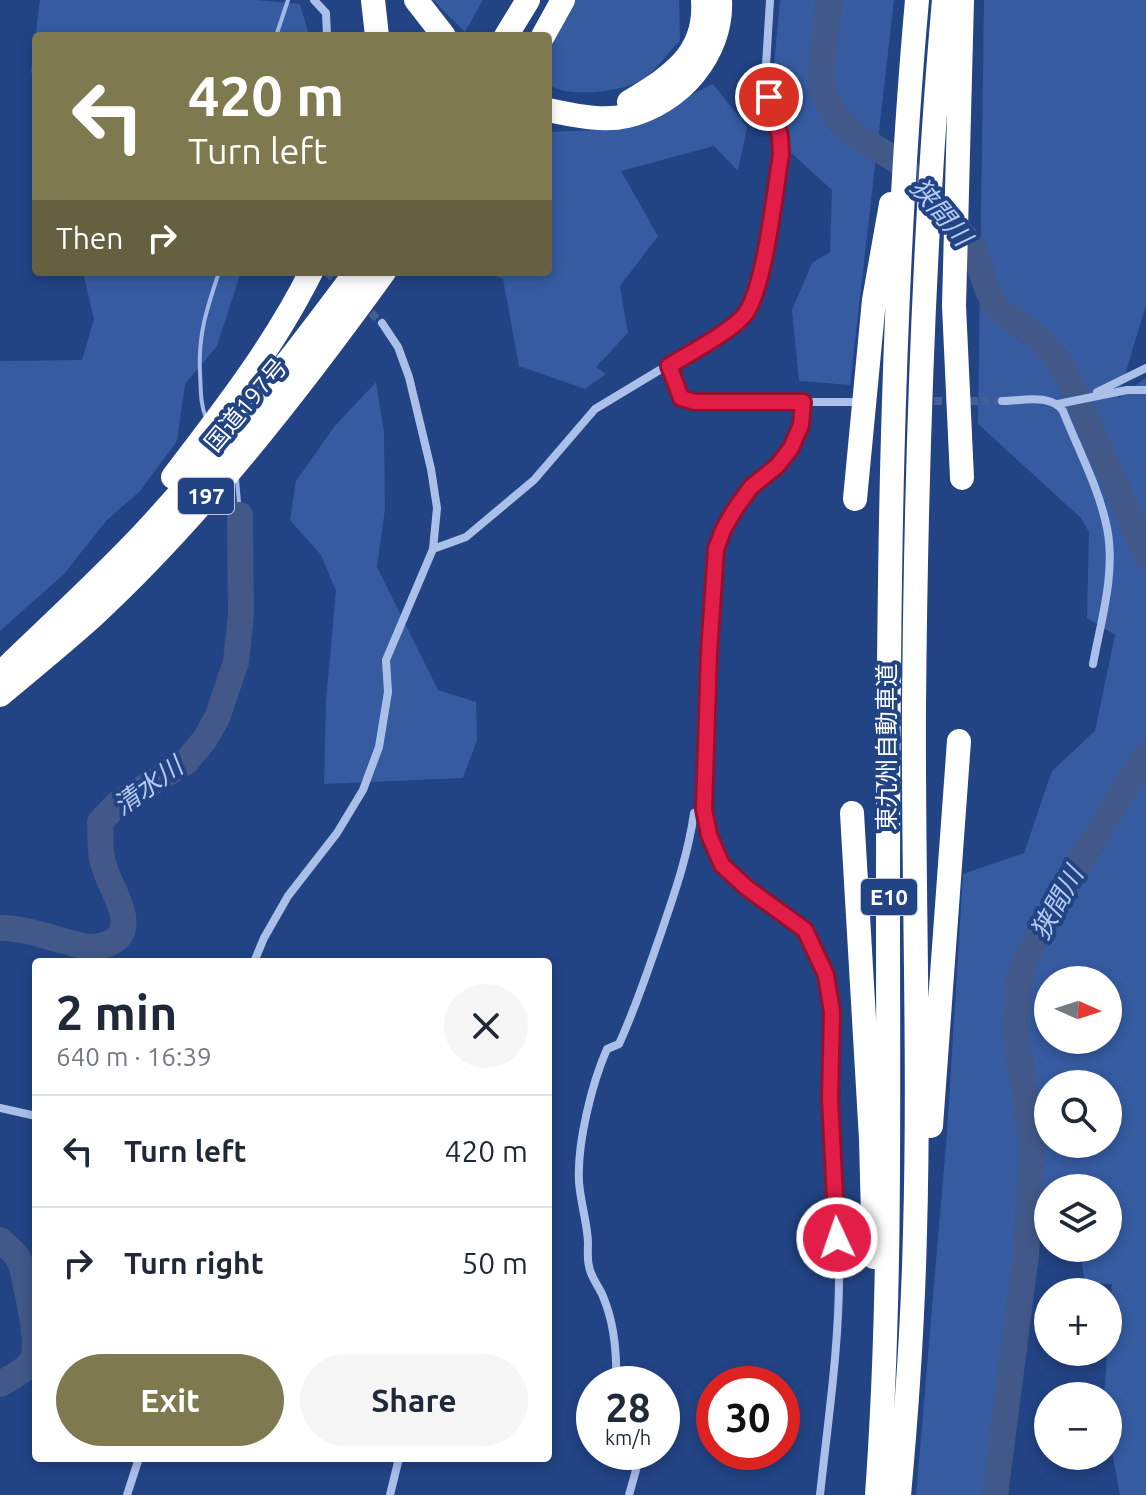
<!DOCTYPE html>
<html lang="en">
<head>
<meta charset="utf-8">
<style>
  :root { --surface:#fff; --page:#f6f6f7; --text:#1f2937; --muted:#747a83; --line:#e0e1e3; --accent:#7f794f }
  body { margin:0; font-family:Ubuntu,"Noto Sans JP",sans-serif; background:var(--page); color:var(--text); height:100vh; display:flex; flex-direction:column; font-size:30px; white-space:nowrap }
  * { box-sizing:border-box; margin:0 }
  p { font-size:26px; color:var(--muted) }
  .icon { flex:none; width:44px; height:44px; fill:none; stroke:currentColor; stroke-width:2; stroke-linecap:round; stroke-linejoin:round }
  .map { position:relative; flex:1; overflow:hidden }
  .drawer { position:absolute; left:32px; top:958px; width:520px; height:504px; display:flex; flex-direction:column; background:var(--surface); border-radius:8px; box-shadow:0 4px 12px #0003 }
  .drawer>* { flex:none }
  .banner { position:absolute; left:32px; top:32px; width:520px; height:244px; border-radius:8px; box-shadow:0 4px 12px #0003; background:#7f794f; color:#fff; overflow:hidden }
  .needle { width:52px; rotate:93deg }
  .buttons { position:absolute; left:1034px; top:966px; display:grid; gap:16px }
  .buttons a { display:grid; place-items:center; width:88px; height:88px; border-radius:50%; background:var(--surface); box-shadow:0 4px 12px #0003; font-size:40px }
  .speed { position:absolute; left:576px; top:1366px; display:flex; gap:16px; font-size:40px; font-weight:700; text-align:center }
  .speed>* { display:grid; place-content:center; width:104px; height:104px; border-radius:50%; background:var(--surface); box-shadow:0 4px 12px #0003; line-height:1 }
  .speed small { font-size:20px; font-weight:400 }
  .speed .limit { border:12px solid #d22; background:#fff; color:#111 }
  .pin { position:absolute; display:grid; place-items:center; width:68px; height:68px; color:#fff; margin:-34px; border:4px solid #fff; border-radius:50%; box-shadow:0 2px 8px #0007 }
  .me { position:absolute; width:88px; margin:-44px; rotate:357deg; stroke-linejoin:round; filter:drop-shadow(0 0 6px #0008) }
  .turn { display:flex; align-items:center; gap:28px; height:168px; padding:0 24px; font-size:36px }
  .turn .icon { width:104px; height:104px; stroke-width:2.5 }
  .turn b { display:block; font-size:56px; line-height:68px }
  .then { display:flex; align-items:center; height:76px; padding:0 24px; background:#0003; gap:16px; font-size:30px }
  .round { display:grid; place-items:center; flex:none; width:84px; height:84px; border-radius:42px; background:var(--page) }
  .overview { display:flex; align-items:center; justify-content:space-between; height:136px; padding:0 24px }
  h1 { font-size:48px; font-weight:700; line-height:60px }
  .primary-button { display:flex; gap:16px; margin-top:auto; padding:16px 24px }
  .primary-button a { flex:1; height:92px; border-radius:48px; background:var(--accent); color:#fff; font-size:32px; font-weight:700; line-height:92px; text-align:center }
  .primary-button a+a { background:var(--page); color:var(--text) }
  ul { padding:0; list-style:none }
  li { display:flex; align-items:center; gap:24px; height:112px; padding:0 24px; border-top:2px solid var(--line) }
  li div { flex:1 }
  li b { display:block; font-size:30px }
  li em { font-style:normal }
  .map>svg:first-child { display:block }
  .green { fill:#365ba1; fill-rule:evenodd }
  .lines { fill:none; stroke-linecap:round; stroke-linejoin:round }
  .stream { stroke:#9fbae9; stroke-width:4 }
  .river { stroke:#415888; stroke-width:26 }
  .street-tunnel { stroke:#435f96; stroke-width:8; stroke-dasharray:8 4; stroke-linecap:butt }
  .street { stroke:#abc0e8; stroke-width:8 }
  .highway { stroke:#fff; stroke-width:24 }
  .route-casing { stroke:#92132f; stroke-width:20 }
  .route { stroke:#e11d48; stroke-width:14 }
  .labels { text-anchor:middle; stroke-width:8; stroke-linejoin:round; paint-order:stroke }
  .shield { fill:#224384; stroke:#bdc7da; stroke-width:2 }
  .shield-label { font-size:22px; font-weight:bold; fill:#fff }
  .street-label { font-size:24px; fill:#fff; stroke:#224384 }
  .water-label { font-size:26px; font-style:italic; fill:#b6cbf0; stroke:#224384 }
</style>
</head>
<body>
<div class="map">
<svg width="1146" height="1495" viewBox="0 0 1146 1495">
  <rect width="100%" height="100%" fill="#224384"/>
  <path class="green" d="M40 0H256L300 4 309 35 36 36V90L31 71Z
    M433 0H483L465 32Z
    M575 0H679L680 41C668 52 658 68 645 78 626 92 566 99 548 84L551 37Z
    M780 0H894L850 385 799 381 792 310 812 263 830 252 832 190 790 152 774 66Z
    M984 0H1146V305L1118 398 1146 378V1495H1120L1108 1431V1396H1104L1112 1284 1085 1283 1079 1248H1108V1188H1048V1235L1019 1251 982 1495H916L947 1133 963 874 1024 853 1052 771 1095 731 1115 635 1087 618 1089 532 1081 518 978 424ZM1048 980H1108V1040H1048ZM1048 1084H1108V1144H1048Z
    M713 84 747 127 738 171 714 146 621 171 658 236 620 286 628 333 596 367 606 374 585 389 519 366 503 279 485 272H548V132L620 129Z
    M83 272H241L217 346 185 384 177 441 140 491 106 521 64 574 0 631V361L82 360 94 319Z
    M376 382 384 432 385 509 377 567 438 690 476 702 477 740 463 778 324 784 326 701 336 591 321 555 290 520 296 481 334 427Z"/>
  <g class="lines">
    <path class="stream" d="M276 36 288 0
      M206 418C200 403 201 389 200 373 198 334 207 308 219 272
      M237 479 240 515"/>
    <path class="river" d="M829 0 821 70 823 91 833 113 849 131 899 162 972 245 988 291 997 308 1040 339 1059 362 1075 392 1146 555
      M0 928C28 928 52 939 79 945 89 948 101 947 110 943 141 928 110 889 104 866 99 852 101 836 100 822L117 804 186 762 205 739 217 718 236 662 241 615 240 515
      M0 1240 17 1256 22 1267C26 1289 42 1344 31 1362 24 1372 10 1378 0 1384
      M995 1495 1026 1255 1032 1143 1015 1030 1019 983 1023 964 1060 893 1146 755"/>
    <path class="street-tunnel" d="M327 272 343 287
      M362 305 382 323
      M922 401H1002"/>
    <path class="street" d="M314 0 326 13 327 36
      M669 366 681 398 695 402H852
      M1097 392 1146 368
      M1002 401C1021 401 1051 393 1063 411 1078 449 1099 488 1107 528 1116 572 1101 621 1093 664
      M803 402C797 472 746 474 722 531 706 569 709 650 708 693 707 731 702 770 704 808 708 881 760 886 803 929 812 939 819 958 824 971 839 1010 830 1057 830 1097 830 1154 838 1210 839 1266 840 1342 828 1420 820 1495
      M1058 404 1127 390H1146
      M433 549 466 537 534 480 595 409 736 324 747 312 756 287 781 154 780 136 765 82 770 0
      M254 962 264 938 288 896 337 833 363 790 379 747 388 692 386 660 433 549 437 508 431 469 409 377 398 347 382 323
      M0 1108 36 1116
      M616 1384C617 1355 615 1326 604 1299 600 1287 591 1279 589 1266 587 1258 588 1250 588 1242 587 1221 580 1201 579 1181 577 1143 592 1083 607 1049L619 1044C636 1007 648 970 661 933 675 892 688 855 694 813L704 809
      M127 1495 139 1458
      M390 1495 399 1458
      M629 1495 641 1452"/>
    <path class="highway" d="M373 0 377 36
      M416 0 444 36
      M962 0 954 306 962 478
      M506 36 528 0
      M543 36 563 0
      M629 102C670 77 707 55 703 0
      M548 110C574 115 601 122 627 116 679 104 723 54 720 0
      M173 477C223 412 274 346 311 272
      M855 499 874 300 891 204
      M0 674C48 627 98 582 144 533 220 451 289 362 356 272
      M0 695C31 669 63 643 93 616 201 516 298 391 384 272
      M852 813 871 1139 874 1257
      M931 1126 959 741
      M877 1495C891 1302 888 1110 888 916 888 611 890 304 917 0
      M899 1495C907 1408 913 1320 915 1232 920 1057 913 881 914 706 916 471 923 235 944 0"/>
  </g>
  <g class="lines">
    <g class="route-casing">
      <path id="route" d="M769 97 780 136 781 154C775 191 765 285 746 313 734 330 688 354 669 366L681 398 695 402H803L801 425 791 448 777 466 751 487 735 509 723 530 716 549 709 653 704 809 709 835 722 865 747 888 805 930 826 975 832 1012 830 1099 837 1238"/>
    </g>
    <use href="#route" class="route"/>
  </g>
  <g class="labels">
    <g class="shield">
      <rect x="178" y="478" width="56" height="36" rx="6"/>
      <rect x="861" y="879" width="56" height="36" rx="6"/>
    </g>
    <g class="shield-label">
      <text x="206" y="504">197</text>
      <text x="889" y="905">E10</text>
    </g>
    <g class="street-label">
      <text transform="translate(246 405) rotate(-50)" y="8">国道197号</text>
      <text transform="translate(887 747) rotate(-90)" y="8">東九州自動車道</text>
    </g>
    <g class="water-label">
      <text transform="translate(941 212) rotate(50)" y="9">狭間川</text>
      <text transform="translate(148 786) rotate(-36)" y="9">清水川</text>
      <text transform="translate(1057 903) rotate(-61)" y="9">狭間川</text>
    </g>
  </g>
</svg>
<div class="buttons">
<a><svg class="needle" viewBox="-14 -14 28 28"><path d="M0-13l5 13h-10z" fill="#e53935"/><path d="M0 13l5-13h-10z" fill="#747a83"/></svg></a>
<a><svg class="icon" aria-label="search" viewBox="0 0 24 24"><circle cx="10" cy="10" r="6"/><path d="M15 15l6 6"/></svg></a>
<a><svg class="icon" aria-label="layers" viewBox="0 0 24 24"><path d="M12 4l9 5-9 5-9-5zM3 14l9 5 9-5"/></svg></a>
<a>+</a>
<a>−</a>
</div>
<div class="speed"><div>28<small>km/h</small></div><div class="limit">30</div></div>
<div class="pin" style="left:769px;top:97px;background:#d93025"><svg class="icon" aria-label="arrive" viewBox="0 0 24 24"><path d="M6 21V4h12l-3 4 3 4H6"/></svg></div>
<svg class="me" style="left:837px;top:1238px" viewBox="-20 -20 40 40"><circle r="17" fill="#e11d48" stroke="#fff" stroke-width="3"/><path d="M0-11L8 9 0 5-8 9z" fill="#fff"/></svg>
<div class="banner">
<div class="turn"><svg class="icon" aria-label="left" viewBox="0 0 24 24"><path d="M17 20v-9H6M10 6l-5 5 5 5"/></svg><div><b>420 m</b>Turn left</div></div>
<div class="then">Then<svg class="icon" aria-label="right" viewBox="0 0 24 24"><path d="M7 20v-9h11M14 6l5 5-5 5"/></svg></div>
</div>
<section class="drawer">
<div class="overview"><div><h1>2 min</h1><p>640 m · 16:39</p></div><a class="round"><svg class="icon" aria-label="close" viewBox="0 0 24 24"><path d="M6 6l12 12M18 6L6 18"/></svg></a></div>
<ul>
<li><svg class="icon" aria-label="left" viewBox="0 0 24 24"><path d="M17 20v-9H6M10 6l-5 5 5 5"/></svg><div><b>Turn left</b></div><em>420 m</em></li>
<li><svg class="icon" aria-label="right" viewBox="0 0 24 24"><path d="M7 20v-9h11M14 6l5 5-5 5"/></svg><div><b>Turn right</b></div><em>50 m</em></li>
</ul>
<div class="primary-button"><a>Exit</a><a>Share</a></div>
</section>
</div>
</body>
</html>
